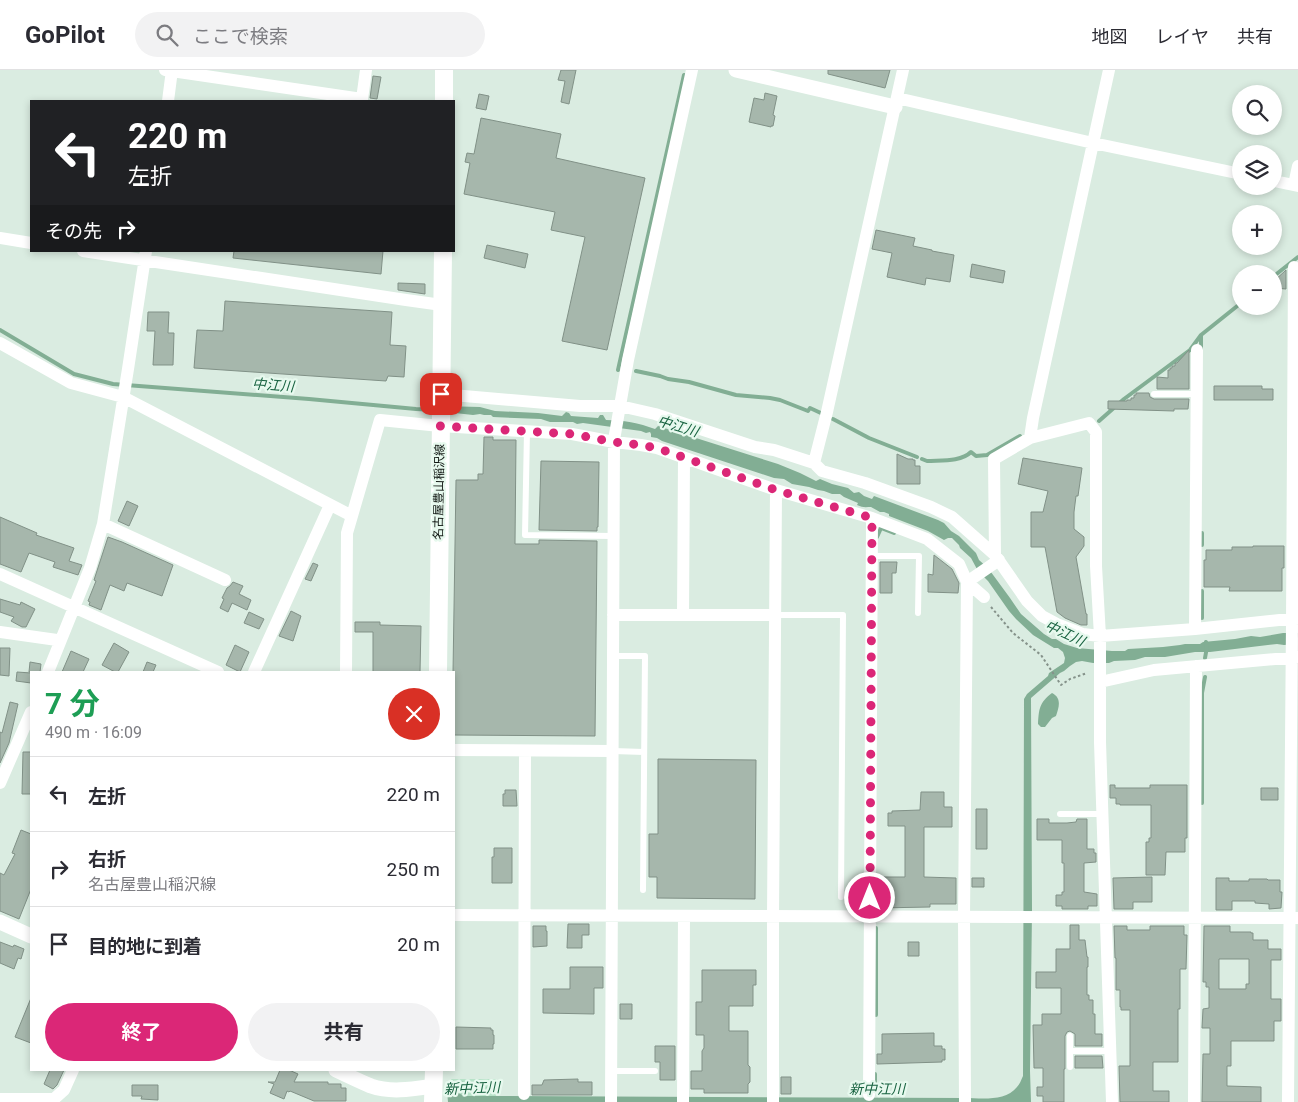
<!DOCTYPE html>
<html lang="ja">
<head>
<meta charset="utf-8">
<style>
  :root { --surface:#fff; --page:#f2f2f3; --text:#2b2b33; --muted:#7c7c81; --line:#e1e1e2; --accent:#db2777 }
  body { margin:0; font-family:Roboto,"Noto Sans JP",sans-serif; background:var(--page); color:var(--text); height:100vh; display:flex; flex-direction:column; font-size:19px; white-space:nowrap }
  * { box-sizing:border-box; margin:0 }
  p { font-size:16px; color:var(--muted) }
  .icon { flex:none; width:28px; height:28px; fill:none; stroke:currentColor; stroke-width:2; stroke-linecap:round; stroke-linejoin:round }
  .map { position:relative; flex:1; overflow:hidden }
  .side { position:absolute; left:30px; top:601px; width:425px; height:400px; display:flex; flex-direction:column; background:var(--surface); border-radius:0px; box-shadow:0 2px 8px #0003 }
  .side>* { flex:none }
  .top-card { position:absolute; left:30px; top:30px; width:425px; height:152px; border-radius:0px; box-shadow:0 2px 8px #0003; background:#202124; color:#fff; overflow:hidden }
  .tools { position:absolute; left:1232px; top:15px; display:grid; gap:10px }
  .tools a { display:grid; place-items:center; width:50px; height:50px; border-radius:50%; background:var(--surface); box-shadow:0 2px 8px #0003; font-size:25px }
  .pin { position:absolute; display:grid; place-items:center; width:42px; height:42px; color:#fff; margin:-21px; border-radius:10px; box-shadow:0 2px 8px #0006 }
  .me { position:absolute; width:55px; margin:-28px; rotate:0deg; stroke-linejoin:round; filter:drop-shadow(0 0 4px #0008) }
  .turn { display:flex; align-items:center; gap:18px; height:105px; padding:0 15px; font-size:22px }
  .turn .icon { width:65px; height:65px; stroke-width:2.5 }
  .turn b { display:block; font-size:35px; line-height:42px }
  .then { display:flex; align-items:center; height:48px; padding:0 15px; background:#0003; gap:10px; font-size:19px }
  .round { display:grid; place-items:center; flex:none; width:52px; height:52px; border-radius:26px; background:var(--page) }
  .headline { display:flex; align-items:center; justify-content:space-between; height:85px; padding:0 15px }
  h1 { font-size:30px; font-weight:700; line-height:38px; color:#1e9e55 }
  .action { display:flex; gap:10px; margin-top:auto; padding:10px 15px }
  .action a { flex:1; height:58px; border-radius:30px; background:var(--accent); color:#fff; font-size:20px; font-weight:700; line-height:58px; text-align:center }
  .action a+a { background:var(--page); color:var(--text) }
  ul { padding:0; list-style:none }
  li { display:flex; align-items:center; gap:15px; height:75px; padding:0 15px; border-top:1px solid var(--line) }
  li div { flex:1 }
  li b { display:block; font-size:19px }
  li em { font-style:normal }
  header { display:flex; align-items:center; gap:30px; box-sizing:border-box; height:70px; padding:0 25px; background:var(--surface); border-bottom:1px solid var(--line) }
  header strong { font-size:24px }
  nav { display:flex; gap:28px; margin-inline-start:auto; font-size:18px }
  .search { width:350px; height:45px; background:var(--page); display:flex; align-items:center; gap:12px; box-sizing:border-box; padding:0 18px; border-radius:28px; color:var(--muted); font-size:19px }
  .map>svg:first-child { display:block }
  .grass { fill:url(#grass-dots) }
  .water { fill:#82ae94 }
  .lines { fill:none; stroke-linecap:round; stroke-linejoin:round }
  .stream { stroke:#82ae94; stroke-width:4 }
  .building { fill:#a6b7ac; stroke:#819187; fill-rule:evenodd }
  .path { stroke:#85928a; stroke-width:2; stroke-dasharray:2.5 2.5; stroke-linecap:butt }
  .service { stroke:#fff; stroke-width:6 }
  .minor { stroke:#fff; stroke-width:12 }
  .tertiary { stroke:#fff; stroke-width:15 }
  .secondary { stroke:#fff; stroke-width:18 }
  .route { stroke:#db2777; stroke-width:9; stroke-dasharray:0 16.2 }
  .labels { text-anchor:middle; stroke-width:4.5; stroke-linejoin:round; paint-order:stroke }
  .street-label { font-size:12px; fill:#121814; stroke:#e7f9ee }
  .water-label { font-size:14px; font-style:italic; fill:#196341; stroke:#e7f9ee }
</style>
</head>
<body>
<header>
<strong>GoPilot</strong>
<div class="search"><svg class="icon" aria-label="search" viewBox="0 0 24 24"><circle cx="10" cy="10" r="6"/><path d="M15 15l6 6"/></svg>ここで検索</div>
<nav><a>地図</a><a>レイヤ</a><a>共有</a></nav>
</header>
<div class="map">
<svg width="1298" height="1032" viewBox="0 0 1298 1032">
  <defs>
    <pattern id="grass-dots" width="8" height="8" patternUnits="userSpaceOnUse" patternTransform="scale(1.25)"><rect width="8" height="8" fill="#b8e3c9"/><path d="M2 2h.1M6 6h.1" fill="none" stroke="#9dc2ac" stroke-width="1.8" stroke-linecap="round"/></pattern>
  </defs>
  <rect width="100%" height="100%" fill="#daece1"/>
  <path class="grass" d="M451 1009H496V1026H465L451 1020Z"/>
  <path class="water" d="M442 336 480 337 495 341 538 343 562 346 566 342 569 343 571 346 598 348 600 345H603L606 350C623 350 639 353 655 359L658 356 778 394 800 403 816 411 820 409 832 414 848 418 854 423 859 422 864 426 872 429 874 426 938 450 944 453 951 461 959 466 976 483 979 490 988 498 1010 528 1021 544 1044 564 1052 569H1056L1064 574 1077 578 1112 581H1125L1128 579 1163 577 1180 575 1185 574H1200L1203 572 1235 569 1251 566 1260 567 1283 563H1298L1296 574 1284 575 1277 574 1210 582H1195L1165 587H1145L1135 590 1114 591 1109 593H1093L1082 591 1076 592 1070 596 1064 601 1060 603 1031 628 1032 841 1030 1001 1031 1032H448L447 1021 451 1020 465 1026H496L964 1028C981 1028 1005 1032 1017 1017 1020 1014 1021 1010 1023 1006L1024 629 1027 624 1048 606 1049 603 1064 593 1065 588 1063 582 1058 578H1054L1033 565 1016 549 1009 541 988 511 978 501 971 488 960 478 959 475 952 468H948L944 470 928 461 889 446V444L884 442H880L871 437C866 437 863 438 857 435L858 433 844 427 840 424H832L824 421 818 420 809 417 792 414 784 409 774 408 662 371 657 368 651 367V364L650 362 646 363 641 361 583 353 577 354 573 352H550L541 349 493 347 491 345H484L480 344 473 345 455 343 442 345Z
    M1052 623C1062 628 1059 637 1056 646L1052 648 1045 657H1041L1038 654C1039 639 1039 633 1052 623Z"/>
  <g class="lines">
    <path class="stream" d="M1274 206 1298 187
      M0 260 74 304 113 314 309 329 416 339 436 340
      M1201 279V265L1241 233
      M618 300 684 5
      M636 301 660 306 668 309 689 312 736 325 770 328 780 330 808 341 810 338 823 344
      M833 349 869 368 917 387
      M1099 351 1124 329 1190 280 1201 265
      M922 389 927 391C941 390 961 392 971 382L976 386 987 385 1020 366
      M1202 463V475
      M877 467 881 458 894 463
      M1202 521V548
      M1205 588 1207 577 1206 572
      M1202 733V623L1205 607
      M876 945V858
      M875 1014V1004"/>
  </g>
  <path class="building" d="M561 0H576L569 34 561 32 565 11 558 10Z
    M828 0H890L885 18 828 4Z
    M373 6 381 7 377 29 370 28Z
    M765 23 777 26 773 45 775 46 773 56H771V57L749 52 754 28 764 30Z
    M479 24 489 26 486 40 476 38Z
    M481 48 561 64 556 88 645 108 607 280 562 271 585 167 551 160 555 142 464 124 470 93 465 92 467 83 474 84Z
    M876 160 915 168 913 176 932 180V181L954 185 950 212 926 208 925 215 887 207 892 183 872 179Z
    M487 175 528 184 525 198 484 188Z
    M234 181H383L381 204 233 188Z
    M972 194 1005 201 1003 213 970 207Z
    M1286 200V219L1274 218V211Z
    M398 213 425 214V224L398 220Z
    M225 231 392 242 390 275 406 276 404 307 388 306 386 311 194 298 197 260 223 261Z
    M148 242H169L168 263H174L173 295H153L155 261H147Z
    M1189 280V319H1157V307L1168 308V300H1170V298H1172V296H1175V293H1177Z
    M1214 316H1262V319H1273V330H1214Z
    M1136 323H1149L1150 327 1154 329H1189L1188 339H1174V341L1108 339V331H1127V330H1131V328H1134V325H1136Z
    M484 367H493V370H516L515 474H539V470L597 471 595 666 454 665 453 602 456 410H478V404H483Z
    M897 384 908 389H913V390H915V396H920V414H897Z
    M1023 388 1082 398 1078 426H1076L1074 442V459L1084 467V476L1076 487 1086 544H1087V555H1081L1065 548 1057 542 1045 477H1031V442H1043L1048 421 1018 414Z
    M541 391 599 392 598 457H597V461L539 460Z
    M127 431 138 436 129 456 118 451Z
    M0 447 37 463 36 465 74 478 69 491 82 495 78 505 53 497 55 492 29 483 21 502 0 494Z
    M108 467 122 472 173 495 162 526 127 513 124 521 110 515 101 540 89 535 90 532 88 531 96 511 94 510Z
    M1253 476H1284V498H1282V521H1229L1230 517H1204V490H1206V480H1232V477H1253Z
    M934 485 952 499 959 513 958 523 928 522V504L933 505Z
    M880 492H897L896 503H892V523H880Z
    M313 493 318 495 311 511 305 509Z
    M233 512 243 516 239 524 251 530 247 540 232 533 228 542 220 538 224 529 222 528 227 518 230 516Z
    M0 529 20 535 21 532 35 539 26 557H22L11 551 14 547 0 542Z
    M291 541 301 546 293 571 279 566Z
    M249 542 264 549 259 559 244 553Z
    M355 552H380V555L421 556 420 602H373V562H355Z
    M114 573 129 582 118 602H115L102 595Z
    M235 575 249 582 240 602 226 595Z
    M0 578H10L9 606 0 605Z
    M71 581 89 589 83 602H62Z
    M30 592 41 594 40 602H29Z
    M147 592 156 595 153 602H143Z
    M17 602 31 603V613L16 611Z
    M10 632 18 634 9 673 0 693V662L2 663Z
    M23 682H31V724H22Z
    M658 689 756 690 755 829 657 828V807H649V764H658Z
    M1110 715H1115V718H1150V715H1187V768H1185V782H1166L1165 805H1146V772H1149V768H1151V735H1120V734H1116V728H1110Z
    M1261 718H1278V730H1261Z
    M505 720H516L517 736H503V724H505Z
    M921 722H944V737H952V757H924V807L956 808V834H930V837L878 838V807H905V756H888V743H892V741L920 740Z
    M976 739H987V779H976Z
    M1037 749H1049V753H1067L1076 752 1077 749H1087V779H1094V783H1096V792L1084 793V822L1097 824V836H1088V839H1062V836H1056V825H1062V822H1064V793H1062V770H1037Z
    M21 760 31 764V819L19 849 0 841V803L4 805 15 784 12 783Z
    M494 778H512V813H492V787H494Z
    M1152 807V832H1133V839H1114L1113 808Z
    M972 808H984V817H972Z
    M1216 808H1229V811H1249V809H1267L1268 810H1280V822H1282L1281 838 1269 839V834L1255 833V831H1232V840H1216Z
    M568 854H589V865H582V878H567Z
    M1070 855H1079V870H1085L1087 887H1088V897H1087V925H1089V930H1093V944H1095V964H1102V976H1075V964L1070 961 1067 962 1065 966V999H1064V1032H1043V1026H1037V1017H1043V998H1034L1033 955H1042V944H1061V918H1036V902H1056V879H1070Z
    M533 856H546V861H547V876L533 877Z
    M1114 856H1127V860H1150V856H1184V865H1187L1186 899H1180V939H1178V992H1153V1021H1169V1032H1120L1119 996H1130V940H1121V937H1120V920H1116V888H1115Z
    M1204 856H1230V862H1251V863H1253V870H1268V879H1281V890H1271V929H1281V951H1274V971H1231V996H1227V1016L1261 1017V1032H1202L1203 984H1210V958H1202L1203 939 1209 938V917H1206V912H1203ZM1219 889H1249V914H1246V919H1219Z
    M0 872 13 877 14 875 24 879 21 889 18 888 14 899 0 893Z
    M908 872H919V886H908Z
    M570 897H603V918H594V944L543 943V919H570Z
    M702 900H756V915H753V936H729V961H748V995L750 997V1012L748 1014V1023H704V1019H691V1001H702V981L704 978V965H696V932H702Z
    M31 928V973L15 967Z
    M620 934H632V949H620Z
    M456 957 491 958V960H493V965H494V974H493V979H456Z
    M934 963V976H942V979H945V990H942V992L877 994V984H882V964Z
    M655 976H675V1010H660V992H655Z
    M1075 986H1102L1103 998H1075Z
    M50 1000H64L57 1015 53 1019 44 1014Z
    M280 1000H289L298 1004 294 1012H328V1014H341V1018H346V1031H314L290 1021 289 1022 287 1021 284 1029 270 1023 274 1014 268 1012H275Z
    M781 1007H791V1024H781Z
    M578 1009V1012H592V1025H532V1015H542L544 1010Z
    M132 1015H158V1030L141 1029 142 1026H132Z"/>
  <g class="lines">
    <path class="path" d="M991 537 1013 563 1041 585 1061 615 1070 609 1087 603"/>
    <path class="service" d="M1154 324H1197
      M527 361 525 465 614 466
      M872 486H919L918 543
      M775 545H843L841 827
      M613 586H645L643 820
      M613 681 644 682
      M1060 744H1103
      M1070 966V997
      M1070 981H1110
      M611 1001H655"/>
    <path class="minor" d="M165 0 362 29 366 0
      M903 0 827 342 814 393 822 401 865 413 931 437 952 447 995 485 1027 531 1042 546 1057 554 1083 564 1100 566 1195 559 1298 548
      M897 28 1093 73 1241 104
      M168 31 172 0
      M1274 111 1298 116
      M1294 115 1298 96
      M0 168 31 173
      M83 181 406 230 442 235
      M0 273 71 313 123 327 352 446
      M441 324 580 336H620L655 344 755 377 774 380 814 393
      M1030 368 1033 348 1109 0
      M103 454 225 510
      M995 485 994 389 1030 368 1089 353 1096 362V496L1100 566V672L1112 1032
      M0 504 218 602
      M984 527 967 512 999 490
      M613 545H775
      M683 545 684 388
      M1195 559 1197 280
      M0 562 57 570
      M48 602 90 498 103 454 128 299 146 181
      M254 602 330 435
      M346 602 347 463 380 350 440 356 572 364 614 372 641 375 657 378 776 420
      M1100 612 1154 600 1298 587
      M454 680 613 681
      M0 713 31 642
      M454 845 1298 848
      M524 1024 525 681
      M869 1025 872 448
      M0 1029H54L64 1020 73 1000
      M611 1032 614 370 628 290 692 0
      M683 1032 684 846
      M773 1032V847L776 420 872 448 927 469 959 494 967 512 964 847 965 1032
      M1194 1032 1196 596
      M1288 1032 1292 552 1294 197"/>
    <path class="tertiary" d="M736 0 895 37
      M0 852 31 866
      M336 1000C347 1005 359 1011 371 1016 391 1023 413 1019 433 1016"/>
    <path class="secondary" d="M444 31V0
      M438 602 443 181
      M433 1032 434 1000"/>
  </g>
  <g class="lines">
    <path class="route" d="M441 324 440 356 572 364 614 372 641 375 657 378 776 420 872 448 870 828"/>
  </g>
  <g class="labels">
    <g class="street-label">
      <text transform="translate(439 422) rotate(-89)" y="4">名古屋豊山稲沢線</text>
    </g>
    <g class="water-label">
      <text transform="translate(273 315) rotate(4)" y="5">中江川</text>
      <text transform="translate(678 356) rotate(17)" y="5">中江川</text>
      <text transform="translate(1065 563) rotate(25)" y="5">中江川</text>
      <text transform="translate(472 1018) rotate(-2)" y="5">新中江川</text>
      <text x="877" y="1024">新中江川</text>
    </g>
  </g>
</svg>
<div class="tools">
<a><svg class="icon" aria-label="search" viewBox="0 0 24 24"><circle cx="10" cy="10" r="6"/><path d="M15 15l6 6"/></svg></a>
<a><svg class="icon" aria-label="layers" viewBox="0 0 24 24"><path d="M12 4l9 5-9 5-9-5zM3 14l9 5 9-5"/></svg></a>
<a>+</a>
<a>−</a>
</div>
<div class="pin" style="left:441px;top:324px;background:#d93025"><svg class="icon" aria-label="arrive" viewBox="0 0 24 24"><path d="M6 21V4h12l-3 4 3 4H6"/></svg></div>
<svg class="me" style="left:870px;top:828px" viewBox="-20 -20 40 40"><circle r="17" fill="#db2777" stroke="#fff" stroke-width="3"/><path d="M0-11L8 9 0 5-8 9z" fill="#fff"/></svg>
<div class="top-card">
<div class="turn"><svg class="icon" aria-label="left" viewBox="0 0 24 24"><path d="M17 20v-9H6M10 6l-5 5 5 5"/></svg><div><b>220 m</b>左折</div></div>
<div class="then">その先<svg class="icon" aria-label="right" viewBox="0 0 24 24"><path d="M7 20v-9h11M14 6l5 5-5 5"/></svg></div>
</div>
<section class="side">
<div class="headline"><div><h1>7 分</h1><p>490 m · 16:09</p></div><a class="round" style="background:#d93025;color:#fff"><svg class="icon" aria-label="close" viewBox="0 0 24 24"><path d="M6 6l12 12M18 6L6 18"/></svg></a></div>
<ul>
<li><svg class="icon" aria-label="left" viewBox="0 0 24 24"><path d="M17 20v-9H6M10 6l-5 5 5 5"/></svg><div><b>左折</b></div><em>220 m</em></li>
<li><svg class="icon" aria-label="right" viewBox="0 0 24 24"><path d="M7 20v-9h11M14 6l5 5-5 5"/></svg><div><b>右折</b><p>名古屋豊山稲沢線</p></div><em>250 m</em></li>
<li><svg class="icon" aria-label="arrive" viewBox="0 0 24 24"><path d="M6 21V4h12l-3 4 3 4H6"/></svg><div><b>目的地に到着</b></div><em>20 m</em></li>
</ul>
<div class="action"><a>終了</a><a>共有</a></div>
</section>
</div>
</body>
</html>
